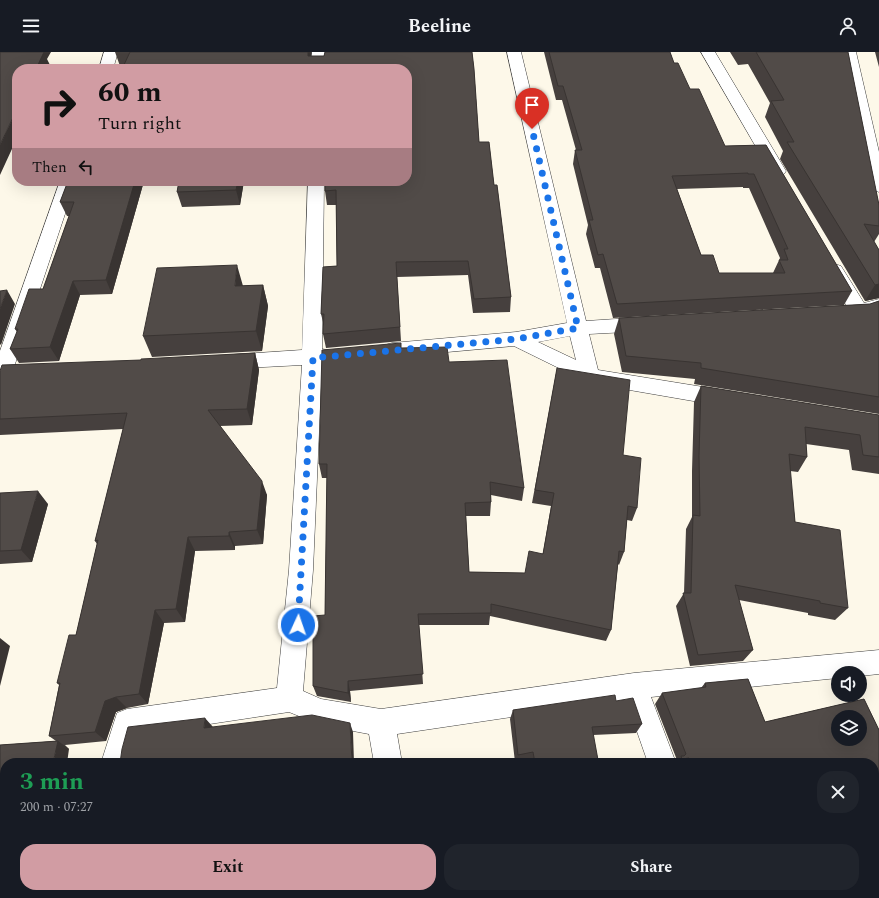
<!DOCTYPE html>
<html lang="en">
<head>
<meta charset="utf-8">
<style>
  :root { --surface:#171b24; --page:#20242c; --text:#f1f3f6; --muted:#9ea1a6; --accent:#d19ca3 }
  body { margin:0; font-family:Spectral,serif; background:var(--page); color:var(--text); height:100vh; display:flex; flex-direction:column; font-size:15px; white-space:nowrap }
  * { box-sizing:border-box; margin:0 }
  p { font-size:13px; color:var(--muted) }
  .icon { flex:none; width:22px; height:22px; fill:none; stroke:currentColor; stroke-width:2; stroke-linecap:round; stroke-linejoin:round }
  .map { position:relative; flex:1; overflow:hidden }
  .side { position:absolute; left:0px; top:706px; width:879px; height:140px; display:flex; flex-direction:column; background:var(--surface); border-radius:16px 16px 0 0; box-shadow:0 4px 16px #0002 }
  .side>* { flex:none }
  .top-card { position:absolute; left:12px; top:12px; width:400px; height:122px; border-radius:16px; box-shadow:0 4px 16px #0002; background:#d19ca3; color:#111; overflow:hidden }
  .controls { position:absolute; left:831px; top:614px; display:grid; gap:8px }
  .controls a { display:grid; place-items:center; width:36px; height:36px; border-radius:50%; background:var(--surface); box-shadow:0 4px 16px #0002; font-size:20px }
  .pin { position:absolute; display:grid; place-items:center; width:34px; height:34px; color:#fff; margin:-41px -17px; border-radius:50% 50% 50% 0; rotate:-45deg; box-shadow:0 0 4px #0007 }
  .pin .icon { rotate:45deg }
  .me { position:absolute; width:44px; margin:-22px; rotate:3deg; stroke-linejoin:round; filter:drop-shadow(0 0 3px #0008) }
  .turn { display:flex; align-items:center; gap:14px; height:84px; padding:0 20px; font-size:18px }
  .turn .icon { width:52px; height:52px; stroke-width:2.5 }
  .turn b { display:block; font-size:28px; line-height:34px }
  .then { display:flex; align-items:center; height:38px; padding:0 20px; background:#0003; gap:8px; font-size:15px }
  .round { display:grid; place-items:center; flex:none; width:42px; height:42px; border-radius:16px; background:var(--page) }
  .head { display:flex; align-items:center; justify-content:space-between; height:68px; padding:0 20px }
  h1 { font-size:24px; font-weight:700; line-height:30px; color:#1e9e55 }
  .primary-button { display:flex; gap:8px; margin-top:auto; padding:8px 20px }
  .primary-button a { flex:1; height:46px; border-radius:16px; background:var(--accent); color:#111; font-size:16px; font-weight:700; line-height:46px; text-align:center }
  .primary-button a+a { background:var(--page); color:var(--text) }
  header { display:flex; justify-content:space-between; align-items:center; height:52px; padding:0 20px; background:var(--surface); font-size:18px; font-weight:700 }
  .map>svg:first-child { display:block }
  .lines { fill:none; stroke-linecap:round; stroke-linejoin:round }
  .minor-casing { stroke:#3d3d3d; stroke-width:1 }
  .minor { fill:#fff; fill-rule:evenodd }
  .wall { fill:#46403e; fill-rule:evenodd }
  .shaded-wall { fill:#393432 }
  .building { fill:#514b48; stroke:#393432; fill-rule:evenodd }
  .route { stroke:#1a73e8; stroke-width:7; stroke-dasharray:0 12.6 }
</style>
</head>
<body>
<header><svg class="icon" aria-label="menu" viewBox="0 0 24 24"><path d="M4 6h16M4 12h16M4 18h16"/></svg>Beeline<svg class="icon" aria-label="person" viewBox="0 0 24 24"><circle cx="12" cy="8" r="4"/><path d="M4 21q1-7 8-7t8 7"/></svg></header>
<div class="map">
<svg width="879" height="846" viewBox="0 0 879 846">
  <rect width="100%" height="100%" fill="#fdf8e9"/>
  <g class="lines">
    <g class="minor-casing">
      <path id="minor" d="M104 0H118L113 17H99Z
        M312 0H326L325 17H311Z
        M507 0H521L586 269 646 265 653 267 655 272 653 277 646 279 589 282 598 318 728 339 735 341 738 347 735 353 728 355 589 331 514 294 392 305 385 303 382 298 385 293 392 291 516 280 567 271ZM570 284 576 308 538 290Z
        M701 0H715L786 119 784 122 778 124 772 122 770 119Z
        M842 0H856L879 100V140L873 138 871 135Z
        M60 129H76L10 327 7 332 0 334V299Z
        M308 129H324L322 297 334 299 337 304 334 309 322 311 313 518 303 639 321 647 381 657 634 621 879 598V622L860 624V621H838V626L651 645 676 711H648L626 648 397 682 402 711H374L369 682 321 673 289 660 137 683 129 711H101L117 661 127 657 277 636 289 518 302 313 226 317 219 315 216 310 219 305 226 303 302 298Z
        M835 212 841 214 864 251 879 247V260L860 267 853 265 826 218 829 214Z
        M85 841H115V846H85Z
        M395 841H425L426 846H396Z
        M694 841H724L726 846H696Z"/>
    </g>
    <use href="#minor" class="minor"/>
  </g>
  <path class="wall" d="M115 0H311V4H324L325 0H472L474 17 479 90H489L494 133H497L511 245 510 260 473 261 468 223 397 225 401 289 326 296 323 282 324 274 321 262 323 215 337 214 336 153H327L325 139V129H407V17H122L123 14H120Z
    M544 0H670L674 11 725 94 766 93 852 239 844 253 613 266 600 216H595L586 182 588 173 573 112 575 98H576L562 48H556ZM743 135V136H749L780 206 773 221H719L701 203 677 137Z
    M727 0H848L879 153V182L874 190 879 198V246L865 249 780 107 783 99 765 65 770 51 748 12 738 13 730 0Z
    M875 0H879V15Z
    M68 129H144L112 242 80 243 59 309 19 311 10 297 17 280 15 277 43 237 69 164H67L60 150Z
    M179 129H244L240 153 182 155 177 140Z
    M263 233 268 254 262 299 152 305 143 284 243 234Z
    M879 249V362L694 332 695 327 622 320 614 282 619 266 870 252Z
    M401 296 449 310 524 436 522 449 491 443V450L490 464H466L469 520 525 521 543 501 551 454 532 451 557 316 623 403 637 456 632 469 627 468 624 500 619 513 618 512 611 578 606 589 490 564 489 573H419L423 632 350 639 351 650 317 644 313 634 325 563 327 426H322L319 412Z
    M255 301 259 318 252 373 220 374 267 443 263 492 235 494V498L195 499 185 570 164 571 148 652 127 656 116 660 106 689 65 693 69 697 5 711V780L0 781V693L56 689 49 684 59 633 57 631 76 583 97 492 95 489 123 377 0 383V319L141 308Z
    M701 334 879 363V422L852 418 849 398 806 392 807 405 798 420 790 419 795 470 848 556 835 568 808 563V561L739 548 753 598 743 609 690 614 676 554 684 541 686 477 692 465V419L694 350Z
    M0 441 48 452 32 510 0 512Z
    M748 627 765 670 864 647 879 678V846H854L852 841H874V711H674L677 708 655 652 662 641 701 636 705 631ZM838 665H860V687H838Z
    M616 649 642 672 636 681 593 683 598 708 596 711H531L530 708 515 710 510 667 513 658Z
    M728 841H812L814 846H742L741 842 729 845Z"/>
  <path class="shaded-wall" d="M38 0H51L47 7 50 13 48 17H36Z
    M308 0H311L310 17 308 4Z
    M17 57V86L0 123V93Z
    M135 129H144L112 242 106 228Z
    M238 129H244L240 153 236 138Z
    M237 213 243 234H235Z
    M73 229 80 243 59 309 50 295Z
    M879 232V246L865 249 875 233Z
    M263 233 268 254 262 299 256 279Z
    M7 238 15 252 1 293 0 292V257Z
    M255 301 259 318 252 373 247 357Z
    M262 429 267 443 263 492 257 478Z
    M38 439 48 452 32 510 21 498Z
    M229 480 235 494V498L229 484Z
    M188 485 195 499 185 570 176 557Z
    M155 558 164 571 148 652 139 642Z
    M0 586 10 594 0 634Z
    M348 629 350 639 351 650 348 641Z
    M116 645 127 656 116 660 106 689 95 680 105 649Z
    M205 666 213 675 212 686 204 676Z
    M350 671 353 680 354 711H352V710Z
    M58 689 69 697 67 711H53Z
    M36 841H50V846H36Z
    M184 841H193V846H184Z
    M313 841H318V846H314Z"/>
  <path class="building" d="M0 0H44L36 17H17V57L0 93Z
    M130 0H308V4H324L325 0H472L474 17 479 90H489L494 133H497L511 245 474 247 468 209 396 210 400 275 323 282 324 262H321L323 215 337 214 336 138 325 139V129H407V17H122Z
    M549 0H670L674 11H678L690 37H699L725 94 766 93 852 239 617 252 603 202 598 203 589 168H593L575 98H582L563 34H558ZM748 121V122H754L788 197H784L788 208H779L785 221H719L713 203H701L672 124Z
    M756 0H848L879 153V174L864 172 879 198V232L875 233 787 90H794L771 49 784 48Z
    M68 129H135L106 228 73 229 50 295 10 297 18 277H15L29 237H43L74 150H60Z
    M179 129H238L236 138 177 140Z
    M237 213 235 234 263 233 256 279 143 284 157 216Z
    M7 238 0 257V239Z
    M879 249V345L701 316V311L626 304 619 266 870 252Z
    M401 291V296L447 295 449 310 507 308 524 436 490 430 491 450 465 451 469 520 525 521 529 499 543 502 554 441 535 438 557 316 630 328 623 403 641 406 637 456 628 454 624 500 619 499 611 578 491 552V561L418 562 423 622 348 629V641L313 634V564L325 563 327 412H319L322 298Z
    M255 301 247 357 208 358 262 429 257 478 229 480V484L188 485 176 557 155 558 139 642 116 645 105 649 95 680 49 684 60 631H57L69 583H76L98 488 95 489 127 361 0 367V319L2 313 141 308V307Z
    M701 334 879 363V405L863 403 860 383 805 375 807 405 789 402 795 470 840 478 848 556 820 551V549L735 533 753 598 698 603 683 541H691L693 463 700 464 699 404Z
    M38 439 21 498 0 499V441Z
    M748 627 765 670 864 647 879 678V846H872L870 841H874V711H691L689 706 682 707 681 704H684L686 702 662 641 706 635 705 631ZM838 665H860V687H838Z
    M615 643 616 649 633 646 642 672 592 675 598 708 587 709 588 711H535L533 700 518 703 513 658Z
    M312 663 350 671 352 710 346 711H120L122 697 128 675 205 666 204 676Z
    M58 689 53 711H5V773L0 774V693Z
    M475 710 476 711H446Z
    M6 841H36V846H0V842Z
    M113 841H184V846H112Z
    M245 841H313L314 846H245Z
    M428 841H521L522 846H428Z
    M588 841H637L639 846H569V845Z
    M753 841H812L814 846H755Z"/>
  <g class="lines">
    <path class="route" d="M298 573 313 306 516 287 578 276 532 77"/>
  </g>
</svg>
<div class="controls">
<a><svg class="icon" aria-label="sound" viewBox="0 0 24 24"><path d="M4 9h4l5-4v14l-5-4H4zM17 9q2 3 0 6"/></svg></a>
<a><svg class="icon" aria-label="layers" viewBox="0 0 24 24"><path d="M12 4l9 5-9 5-9-5zM3 14l9 5 9-5"/></svg></a>
</div>
<div class="pin" style="left:532px;top:77px;background:#d93025"><svg class="icon" aria-label="arrive" viewBox="0 0 24 24"><path d="M6 21V4h12l-3 4 3 4H6"/></svg></div>
<svg class="me" style="left:298px;top:573px" viewBox="-20 -20 40 40"><circle r="17" fill="#1a73e8" stroke="#fff" stroke-width="3"/><path d="M0-11L8 9 0 5-8 9z" fill="#fff"/></svg>
<div class="top-card">
<div class="turn"><svg class="icon" aria-label="right" viewBox="0 0 24 24"><path d="M7 20v-9h11M14 6l5 5-5 5"/></svg><div><b>60 m</b>Turn right</div></div>
<div class="then">Then<svg class="icon" aria-label="left" viewBox="0 0 24 24"><path d="M17 20v-9H6M10 6l-5 5 5 5"/></svg></div>
</div>
<section class="side">
<div class="head"><div><h1>3 min</h1><p>200 m · 07:27</p></div><a class="round"><svg class="icon" aria-label="close" viewBox="0 0 24 24"><path d="M6 6l12 12M18 6L6 18"/></svg></a></div>
<div class="primary-button"><a>Exit</a><a>Share</a></div>
</section>
</div>
</body>
</html>
